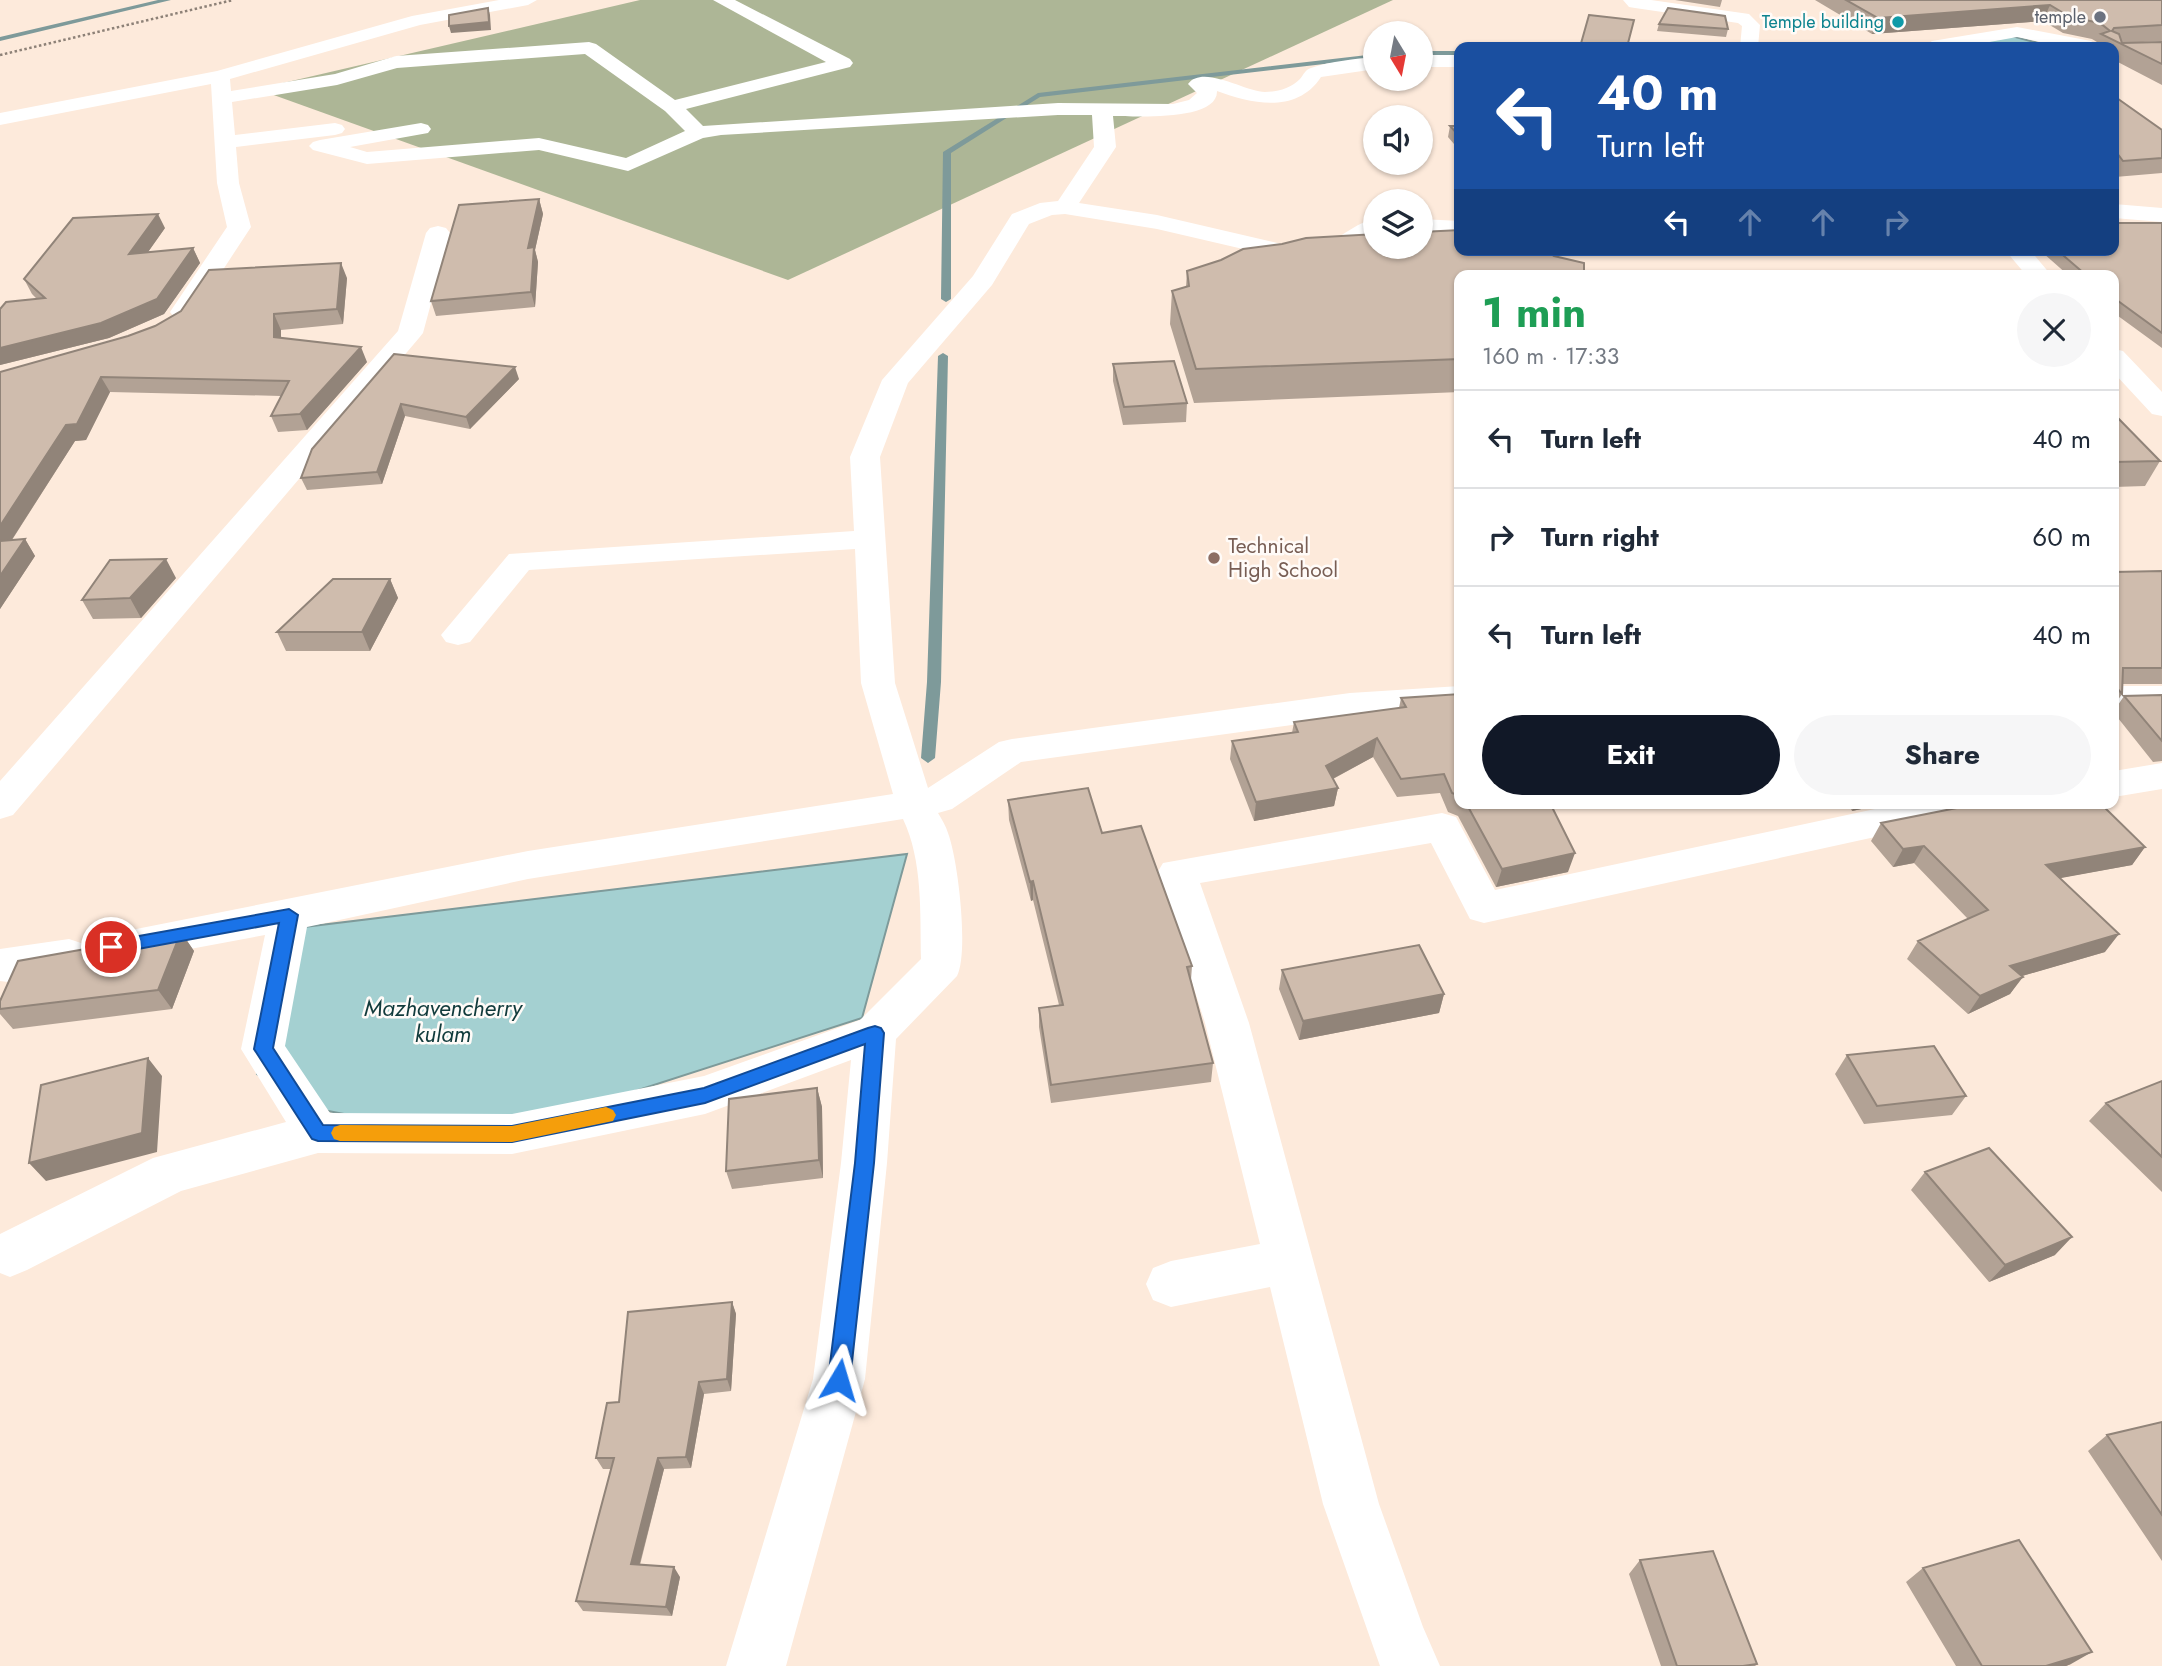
<!DOCTYPE html>
<html lang="en">
<head>
<meta charset="utf-8">
<style>
  :root { --surface:#fff; --page:#f6f6f7; --text:#1f2937; --muted:#747a83; --line:#e0e1e3; --accent:#111827 }
  body { margin:0; font-family:Jost,sans-serif; background:var(--page); color:var(--text); height:100vh; display:flex; flex-direction:column; font-size:26px; white-space:nowrap }
  * { box-sizing:border-box; margin:0 }
  p { font-size:23px; color:var(--muted) }
  .icon { flex:none; width:38px; height:38px; fill:none; stroke:currentColor; stroke-width:2; stroke-linecap:round; stroke-linejoin:round }
  .map { position:relative; flex:1; overflow:hidden }
  .side { position:absolute; left:1454px; top:270px; width:665px; height:539px; display:flex; flex-direction:column; background:var(--surface); border-radius:14px; box-shadow:0 2px 5px #0004 }
  .side>* { flex:none }
  .banner { position:absolute; left:1454px; top:42px; width:665px; height:214px; border-radius:14px; box-shadow:0 2px 5px #0004; background:#1a4fa0; color:#fff; overflow:hidden }
  .needle { width:46px; rotate:170deg }
  .buttons { position:absolute; left:1363px; top:21px; display:grid; gap:14px }
  .buttons a { display:grid; place-items:center; width:70px; height:70px; border-radius:50%; background:var(--surface); box-shadow:0 2px 5px #0004; font-size:35px }
  .pin { position:absolute; display:grid; place-items:center; width:60px; height:60px; color:#fff; margin:-30px; border:4px solid #fff; border-radius:50%; box-shadow:0 2px 7px #0007 }
  .me { position:absolute; width:77px; margin:-38px; rotate:7deg; stroke-linejoin:round; filter:drop-shadow(0 0 5px #0008) }
  .turn { display:flex; align-items:center; gap:24px; height:147px; padding:0 28px; font-size:32px }
  .turn .icon { width:91px; height:91px; stroke-width:2.5 }
  .turn b { display:block; font-size:49px; line-height:60px }
  .lanes { display:flex; align-items:center; height:66px; padding:0 28px; background:#0003; justify-content:center; gap:35px; direction:ltr }
  .lanes .off { opacity:.35 }
  .round { display:grid; place-items:center; flex:none; width:74px; height:74px; border-radius:37px; background:var(--page) }
  .headline { display:flex; align-items:center; justify-content:space-between; height:119px; padding:0 28px }
  h1 { font-size:42px; font-weight:700; line-height:52px; color:#1e9e55 }
  .action { display:flex; gap:14px; margin-top:auto; padding:14px 28px }
  .action a { flex:1; height:80px; border-radius:42px; background:var(--accent); color:#fff; font-size:28px; font-weight:700; line-height:80px; text-align:center }
  .action a+a { background:var(--page); color:var(--text) }
  ul { padding:0; list-style:none }
  li { display:flex; align-items:center; gap:21px; height:98px; padding:0 28px; border-top:2px solid var(--line) }
  li div { flex:1 }
  li b { display:block; font-size:26px }
  li em { font-style:normal }
  .map>svg:first-child { display:block }
  .forest { fill:#adb696 }
  .water { fill:#a4d0d1; stroke:#7e9a9a; stroke-width:2 }
  .lines { fill:none; stroke-linecap:round; stroke-linejoin:round }
  .stream { fill:#7e9a9a; fill-rule:evenodd }
  .path { stroke:#8d8177; stroke-width:2.5; stroke-dasharray:2.5 2.5; stroke-linecap:butt }
  .minor { fill:#fff; fill-rule:evenodd }
  .wall { fill:#b2a295 }
  .shaded-wall { fill:#918479 }
  .building { fill:#cfbcad; stroke:#918479; stroke-width:2 }
  .route { fill:#1a73e8; stroke:#114b97; stroke-width:2 }
  .slow { fill:#f59e0b }
  .worship-dot { fill:#6b7280; stroke:#fffbf8; stroke-width:2.5 }
  .culture-dot { fill:#0f9aa8; stroke:#fffbf8; stroke-width:2.5 }
  .education-dot { fill:#8d6e63; stroke:#fffbf8; stroke-width:2.5 }
  .labels { text-anchor:middle; stroke-width:5; stroke-linejoin:round; paint-order:stroke }
  .far-worship-label { font-size:18px; fill:#5b616d; stroke:#fffbf8; text-anchor:end }
  .far-culture-label { font-size:18px; fill:#0d838f; stroke:#fffbf8; text-anchor:end }
  .education-label { font-size:21px; fill:#785e54; stroke:#fffbf8; text-anchor:start }
  .water-label { font-size:23px; font-style:italic; fill:#113b3c; stroke:#fffbf8 }
</style>
</head>
<body>
<div class="map">
<svg width="2162" height="1666" viewBox="0 0 2162 1666">
  <rect width="100%" height="100%" fill="#fdeadb"/>
  <path class="forest" d="M640 0H1393L788 280 257 89Z"/>
  <path class="water" d="M1977 35H2008L2053 47H1950Z
    M907 854 862 1018 598 1103 449 1134 302 1106 257 1074 296 928Z"/>
  <g class="lines">
    <path class="stream" d="M158 0H171L0 41V37Z
      M1421 51H1460V55H1421Z
      M1376 54V58L1040 97 951 153V299L946 302 941 299 943 152 1038 93Z
      M943 353 948 356 941 682 935 758 928 763 921 758 927 682 938 356Z"/>
    <path class="path" d="M0 55 233 0"/>
    <path class="minor" d="M499 0H537L528 5 420 25 230 79 231 91 335 74 396 56 589 42 596 44 675 100 826 62 713 0H735L850 59 853 63 850 67 686 109 703 126 1058 103 1173 104 1189 100 1197 93 1188 84C1203 64 1245 92 1265 92 1278 92 1291 88 1300 79 1304 74 1305 70 1311 68 1332 61 1354 59 1376 57V69L1321 77C1297 114 1252 104 1217 91 1218 122 1133 116 1113 116L1116 147 1079 203 1157 215 1307 250C1332 247 1351 224 1376 218V233L1334 258 1307 264 1157 229 1065 214 1052 215 1029 224 992 285 908 383 880 457 895 683 928 788 999 742 1012 739 1350 693 1460 686V709L1350 717 1021 762 952 809 938 813C942 820 946 826 948 833 958 859 969 953 957 976L896 1039 887 1163 865 1379 786 1666H726L813 1379 841 1163 851 1060 705 1114 512 1154 318 1153 181 1191 27 1270 10 1277 0 1273V1234L153 1158 286 1122 241 1049 265 935 131 960 116 955 110 944 116 933 528 851 893 794 861 683 855 549 529 570 470 642 458 645 446 642 441 635 509 554 854 531 850 457 882 380 973 276 1012 214 1040 203 1058 201 1094 147 1092 115H1058L721 135 703 138 628 171 539 150 367 164 313 150 309 146 313 142 320 140 421 123 428 125 431 129 428 133 350 147 367 152 539 138 626 158 685 131 665 111 585 54 397 68 337 85 232 102 235 135 335 123 342 125 345 129 342 133 335 135 236 147 239 183 251 227 192 317 183 320 174 317 170 312 227 227 217 183 211 84 0 125V113L217 71 412 16ZM903 819C923 861 920 913 921 959L860 1020 704 1076 512 1114 330 1113 285 1046 307 927 528 879Z
      M1623 0H1651L1749 14 1760 25 1758 47H1740L1742 26 1738 23 1635 8 1629 7Z
      M2017 27 2091 41 2100 47H2065L2017 37 1962 47H1923L1932 41Z
      M1421 55H1460V67H1421Z
      M2114 204 2162 208V222L2114 218Z
      M1421 219 1460 221V235L1421 233Z
      M438 226 446 228 450 233 423 333 419 338 13 815 0 819V781L398 331 426 233 430 228Z
      M2005 250H2030L2051 275H2026Z
      M2114 349 2123 351 2162 392V416L2152 414 2114 373Z
      M2114 686H2162V710H2114Z
      M2162 763V789L2114 797V771Z
      M1903 803H2008L2002 812 1907 830 1484 923 1470 919 1431 843 1200 883 1249 1023 1379 1504 1423 1627 1440 1666H1380L1323 1504 1270 1287 1171 1307 1153 1300 1146 1284 1153 1268 1171 1261 1260 1244 1205 1023 1157 873 1163 863 1442 813 1456 817 1495 890Z
      M69 939 84 944 90 955 84 966 8 982 0 981V949Z"/>
  </g>
  <path class="wall" d="M1675 0H1722L1720 7Z
    M1815 0H2162V41L2122 43 2162 42V85L2114 60V47H2095L2097 42 2092 39 2063 33 2043 21 1872 34Z
    M1659 24 1728 29 1726 37 1657 31Z
    M2114 96 2162 130V173L2115 177 2114 175Z
    M1450 126H1460V151L1448 137Z
    M539 199 543 214 535 250 538 262 535 307 436 316 431 301Z
    M2162 223V348L2114 313V275H2068L2043 253 2045 250H2114Z
    M165 228 148 252 193 248 200 263 164 314 109 338 0 365V372L347 278 343 324 281 330V338L367 362 307 430 278 432 271 416 281 396 110 392 86 440 75 441 12 540 25 539 35 556 0 609V309L37 299 32 294 24 279Z
    M1187 271 1460 275V392L1194 403 1170 324 1172 291 1186 287Z
    M394 354 519 379 470 429 405 416 382 484 307 490 301 478Z
    M1113 364 1187 403 1186 422 1123 425 1113 381Z
    M2114 414 2160 461 2145 486 2114 487Z
    M2162 571V684H2123L2122 694 2114 706V572Z
    M176 578 141 618 93 619 82 600Z
    M390 579 398 598 370 651H286L277 632Z
    M1460 694V803H1550L1568 872 1496 887 1458 816 1448 812 1440 793 1397 797 1373 757 1333 779 1338 788 1334 806 1254 821 1230 759 1232 741 1292 733 1294 722 1399 708 1401 698Z
    M2162 695V761L2153 762 2114 713V711L2124 696Z
    M1008 800 1102 833 1192 966 1191 980 1213 1063 1211 1082 1051 1103 1039 1027V1008L1059 1005 1033 900 1031 901 1009 820Z
    M1848 803H1889L1852 811Z
    M2019 808 2145 847 2132 865 2059 878 2105 952 2022 976 2010 994 1968 1014 1907 959 1918 941 1968 919 1914 863 1893 867 1871 841 1881 823Z
    M181 932 194 951 172 1009 13 1029 0 1014V1001Z
    M1282 970 1444 994 1439 1013 1299 1040 1279 989Z
    M1847 1055 1966 1096 1952 1115 1864 1124 1835 1074Z
    M2162 1081V1192L2089 1121 2106 1103Z
    M817 1088 822 1107 823 1178 732 1189 726 1171Z
    M1925 1172 2055 1255 1989 1282 1911 1190Z
    M732 1302 736 1314 731 1391 704 1394 691 1468 664 1469 640 1565 680 1577 672 1616 583 1611 576 1601 611 1469H603L596 1458 619 1402Z
    M2162 1422V1561L2088 1451 2107 1435Z
    M1640 1560 1757 1664 1755 1666H1661L1629 1574Z
    M1923 1568 2071 1664 2066 1666H1956L1906 1582Z"/>
  <path class="shaded-wall" d="M2050 5 2043 21 1872 34 1878 18Z
    M488 8 490 15 491 30 451 33 449 26Z
    M539 199 543 214 535 250 538 262 535 307 531 292 528 248Z
    M158 214 165 228 136 269 129 254Z
    M193 248 200 263 164 314 109 338 0 365V374V348Z
    M341 263 347 278 343 324 337 309Z
    M274 314 281 330V353L274 337Z
    M361 347 367 362 307 430 300 414Z
    M515 367 519 379 470 429 466 417Z
    M101 377 110 392 86 440 75 441 0 558V526L66 425Z
    M401 404 405 416 382 484 377 472Z
    M25 539 35 556 0 609V576Z
    M166 559 176 578 141 618 130 598Z
    M390 579 398 598 370 651 362 632Z
    M1377 738 1373 757 1323 784 1326 766Z
    M1338 788 1334 806 1254 821 1256 802Z
    M1856 803H1889L1852 811Z
    M1924 846 1914 863 1893 867 1903 849Z
    M2145 847 2132 865 2034 883 2046 865Z
    M1575 853 1568 872 1496 887 1502 869Z
    M1033 881V900L1031 901 1030 882Z
    M181 932 194 951 172 1009 158 990Z
    M2119 934 2105 952 1998 983 2010 966Z
    M2023 977 2010 994 1968 1014 1980 996Z
    M1444 994 1439 1013 1299 1040 1303 1021Z
    M148 1058 162 1076 157 1152 46 1181 29 1163Z
    M817 1088 822 1107 823 1178 819 1160Z
    M2072 1237 2055 1255 1989 1282 2005 1265Z
    M732 1302 736 1314 731 1391 727 1379Z
    M699 1382 704 1394 691 1468 686 1457Z
    M658 1458 664 1469 637 1574 631 1564Z
    M674 1567 680 1577 672 1616 666 1607Z
    M2092 1652 2071 1664 2066 1666H2046Z"/>
  <path class="building" d="M1846 0H2162V25L2114 28 2112 31 2119 34 2122 43 2162 42V64L2101 34 2110 31 2100 23 2070 17 2050 5 1878 18Z
    M488 8 489 22 449 26V15Z
    M1668 8 1725 16 1728 29 1659 24Z
    M1589 15 1634 20 1627 47H1580Z
    M2114 96 2162 130V158L2123 161 2114 149Z
    M1450 126H1460V137Z
    M539 199 528 248 534 247 531 292 431 301 459 205Z
    M158 214 129 254 193 248 157 299 101 323 0 348V309L6 302 45 298 24 279 73 218Z
    M2114 223H2162V333L2114 298V275H2086L2057 250H2114Z
    M1460 230V250H1545L1554 256 1584 263V275H1460V359L1196 369 1172 291 1189 286 1187 271 1221 260 1243 249 1282 244 1306 238 1376 234V247H1421V232Z
    M341 263 337 309 274 314V337L361 347 300 414 271 416 289 381 101 377 77 424 66 425 0 526V372L128 336 155 326 181 311 209 270Z
    M394 354 515 367 466 417 401 404 377 472 301 478 312 449Z
    M1174 361 1187 403 1124 407 1113 364Z
    M2114 414 2160 461 2114 462Z
    M25 539 0 576V541Z
    M166 559 130 598 82 600 110 560Z
    M2162 571V668H2123L2122 694 2114 684V572Z
    M333 579H390L362 632H277Z
    M1460 694V796L1452 793 1444 774 1401 779 1377 738 1326 766 1338 788 1256 802 1232 741 1298 732 1294 722 1406 707 1401 698Z
    M2162 695V741L2124 696Z
    M1088 788 1102 833 1141 826 1192 966 1187 967 1213 1063 1051 1085 1039 1008 1063 1005 1033 881 1030 882 1008 800Z
    M1466 803H1550L1575 853 1502 869Z
    M1982 803H2015L2019 808 2047 803H2100L2145 847 2046 865 2119 934 2010 966 2023 977 1980 996 1918 941 1988 910 1924 846 1903 849 1881 823Z
    M181 932 158 990 0 1009V1001L18 961Z
    M1419 945 1444 994 1303 1021 1282 970Z
    M1934 1046 1966 1096 1877 1106 1847 1055Z
    M148 1058 142 1133 29 1163 41 1085Z
    M2162 1081V1157L2106 1103Z
    M817 1088 819 1160 726 1171 729 1099Z
    M1989 1148 2072 1237 2005 1265 1925 1172Z
    M732 1302 727 1379 699 1382 686 1457 658 1458 631 1564 674 1567 666 1607 576 1601 614 1458H596L607 1403 619 1402 628 1312Z
    M2162 1422V1515L2107 1435Z
    M2019 1540 2092 1652 2046 1666H1982L1923 1568Z
    M1713 1551 1757 1664 1743 1666H1677L1640 1560Z"/>
  <path class="route" d="M289 909 298 915 273 1048 323 1125 512 1126 704 1088 868 1028 875 1026 881 1028 884 1033 874 1163 850 1380 846 1387 839 1390 831 1387 828 1380 855 1163 865 1044 705 1103 512 1142 318 1141 312 1139 254 1049 279 923 111 954 105 952 102 947 105 943 111 941Z"/>
  <path class="slow" d="M606 1107 613 1110 616 1115 613 1121 512 1142 340 1141 334 1139 331 1133 334 1127 340 1125 512 1126Z"/>
  <circle class="worship-dot" cx="2100" cy="17" r="7"/>
  <circle class="culture-dot" cx="1898" cy="22" r="7"/>
  <circle class="education-dot" cx="1214" cy="558" r="7"/>
  <g class="labels">
    <g class="far-worship-label">
      <text x="2086" y="23">temple</text>
    </g>
    <g class="far-culture-label">
      <text x="1884" y="28">Temple building</text>
    </g>
    <g class="education-label">
      <text x="1228" y="553">Technical<tspan x="1228" dy="24">High School</tspan></text>
    </g>
    <g class="water-label">
      <text x="443" y="1016">Mazhavencherry<tspan x="443" dy="26">kulam</tspan></text>
    </g>
  </g>
</svg>
<div class="buttons">
<a><svg class="needle" viewBox="-14 -14 28 28"><path d="M0-13l5 13h-10z" fill="#e53935"/><path d="M0 13l5-13h-10z" fill="#747a83"/></svg></a>
<a><svg class="icon" aria-label="sound" viewBox="0 0 24 24"><path d="M4 9h4l5-4v14l-5-4H4zM17 9q2 3 0 6"/></svg></a>
<a><svg class="icon" aria-label="layers" viewBox="0 0 24 24"><path d="M12 4l9 5-9 5-9-5zM3 14l9 5 9-5"/></svg></a>
</div>
<div class="pin" style="left:111px;top:947px;background:#d93025"><svg class="icon" aria-label="arrive" viewBox="0 0 24 24"><path d="M6 21V4h12l-3 4 3 4H6"/></svg></div>
<svg class="me" style="left:839px;top:1380px" viewBox="-20 -20 40 40"><path d="M0-17L14 15 0 8-14 15z" fill="#1a73e8" stroke="#fff" stroke-width="4"/></svg>
<div class="banner">
<div class="turn"><svg class="icon" aria-label="left" viewBox="0 0 24 24"><path d="M17 20v-9H6M10 6l-5 5 5 5"/></svg><div><b>40 m</b>Turn left</div></div>
<div class="lanes"><svg class="icon" aria-label="left" viewBox="0 0 24 24"><path d="M17 20v-9H6M10 6l-5 5 5 5"/></svg><svg class="icon off" aria-label="ahead" viewBox="0 0 24 24"><path d="M12 20V5M6 11l6-6 6 6"/></svg><svg class="icon off" aria-label="ahead" viewBox="0 0 24 24"><path d="M12 20V5M6 11l6-6 6 6"/></svg><svg class="icon off" aria-label="right" viewBox="0 0 24 24"><path d="M7 20v-9h11M14 6l5 5-5 5"/></svg></div>
</div>
<section class="side">
<div class="headline"><div><h1>1 min</h1><p>160 m · 17:33</p></div><a class="round"><svg class="icon" aria-label="close" viewBox="0 0 24 24"><path d="M6 6l12 12M18 6L6 18"/></svg></a></div>
<ul>
<li><svg class="icon" aria-label="left" viewBox="0 0 24 24"><path d="M17 20v-9H6M10 6l-5 5 5 5"/></svg><div><b>Turn left</b></div><em>40 m</em></li>
<li><svg class="icon" aria-label="right" viewBox="0 0 24 24"><path d="M7 20v-9h11M14 6l5 5-5 5"/></svg><div><b>Turn right</b></div><em>60 m</em></li>
<li><svg class="icon" aria-label="left" viewBox="0 0 24 24"><path d="M17 20v-9H6M10 6l-5 5 5 5"/></svg><div><b>Turn left</b></div><em>40 m</em></li>
</ul>
<div class="action"><a>Exit</a><a>Share</a></div>
</section>
</div>
</body>
</html>
